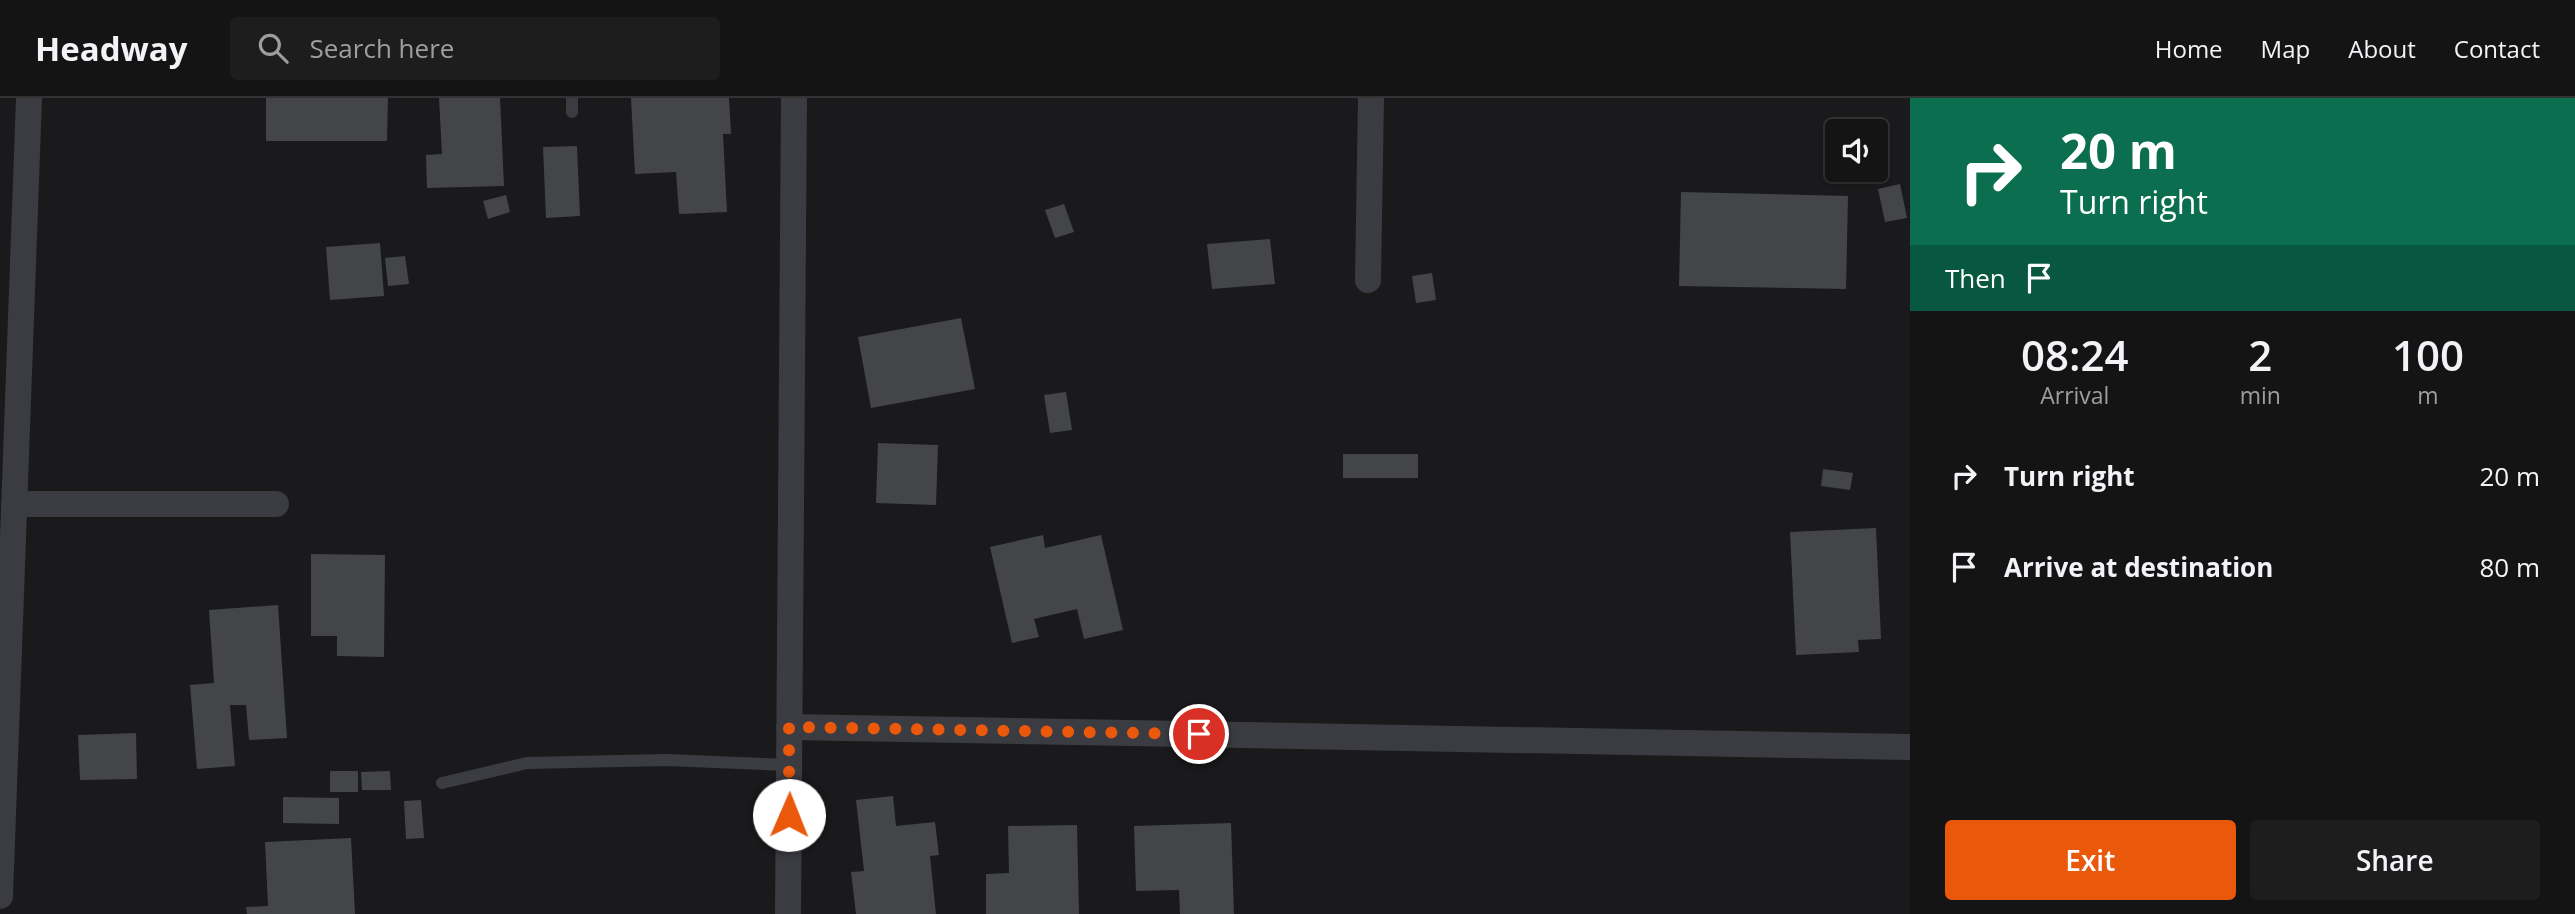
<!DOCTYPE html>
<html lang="en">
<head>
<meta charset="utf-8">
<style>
  :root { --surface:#141415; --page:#1d1d1e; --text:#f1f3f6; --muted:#9d9ea0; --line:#333334; --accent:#ea580c }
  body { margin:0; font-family:"Open Sans",sans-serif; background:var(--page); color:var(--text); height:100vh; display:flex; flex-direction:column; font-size:26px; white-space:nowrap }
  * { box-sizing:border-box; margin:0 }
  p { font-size:23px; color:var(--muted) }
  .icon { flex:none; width:38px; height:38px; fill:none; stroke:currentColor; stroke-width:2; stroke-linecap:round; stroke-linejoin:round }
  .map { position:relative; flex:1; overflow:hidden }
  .drawer { display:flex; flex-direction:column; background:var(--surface); width:665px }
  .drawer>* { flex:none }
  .guide { background:#0b6e4f; color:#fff; overflow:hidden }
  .buttons { position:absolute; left:1825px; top:21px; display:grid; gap:14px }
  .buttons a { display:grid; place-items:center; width:63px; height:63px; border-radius:7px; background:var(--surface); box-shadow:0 2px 5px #0004,0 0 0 2px var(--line); font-size:35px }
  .pin { position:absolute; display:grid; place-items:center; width:60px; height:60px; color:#fff; margin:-30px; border:4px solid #fff; border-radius:50%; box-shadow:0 2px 7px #0007 }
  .me { position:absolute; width:77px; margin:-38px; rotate:1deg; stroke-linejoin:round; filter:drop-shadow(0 0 5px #0008) }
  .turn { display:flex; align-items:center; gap:24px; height:147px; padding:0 35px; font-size:32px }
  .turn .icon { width:91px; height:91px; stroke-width:2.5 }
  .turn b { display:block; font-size:49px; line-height:60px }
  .then { display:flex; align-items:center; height:66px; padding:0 35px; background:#0003; gap:14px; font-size:26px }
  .eta { display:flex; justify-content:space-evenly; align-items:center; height:119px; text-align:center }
  .eta b { font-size:42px; font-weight:600; line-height:49px }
  .button { display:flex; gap:14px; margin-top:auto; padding:14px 35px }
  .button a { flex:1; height:80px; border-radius:7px; background:var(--accent); color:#fff; font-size:28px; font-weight:600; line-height:80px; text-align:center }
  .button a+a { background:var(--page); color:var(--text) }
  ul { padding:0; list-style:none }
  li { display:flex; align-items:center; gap:21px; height:91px; padding:0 35px }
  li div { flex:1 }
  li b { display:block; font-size:26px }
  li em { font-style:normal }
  header { display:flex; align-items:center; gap:42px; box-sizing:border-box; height:98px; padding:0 35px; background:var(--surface); border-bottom:2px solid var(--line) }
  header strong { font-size:33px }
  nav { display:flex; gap:38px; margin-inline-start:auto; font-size:24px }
  .search { width:490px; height:63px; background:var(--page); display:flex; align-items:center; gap:18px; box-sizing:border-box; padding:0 24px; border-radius:7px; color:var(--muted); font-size:26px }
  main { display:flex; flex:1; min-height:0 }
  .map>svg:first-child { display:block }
  .building { fill:#444549 }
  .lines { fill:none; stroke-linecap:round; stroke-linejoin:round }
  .service { stroke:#3b3c41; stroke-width:12 }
  .minor { stroke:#3b3c41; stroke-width:26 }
  .route { stroke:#ea580c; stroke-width:12; stroke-dasharray:0 21.6 }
</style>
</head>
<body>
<header>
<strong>Headway</strong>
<div class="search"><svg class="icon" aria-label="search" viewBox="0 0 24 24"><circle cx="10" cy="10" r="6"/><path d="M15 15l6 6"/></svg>Search here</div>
<nav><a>Home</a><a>Map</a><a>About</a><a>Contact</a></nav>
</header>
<main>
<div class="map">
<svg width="1910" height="816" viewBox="0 0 1910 816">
  <rect width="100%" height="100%" fill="#1a1a1c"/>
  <path class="building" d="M266 0H388L387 43H266Z
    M439 0H500L504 88 427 90 426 57 442 56Z
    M631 0H729L731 36H723L727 114 679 116 676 74 635 76Z
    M577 48 580 118 546 120 543 49Z
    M1900 86 1907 120 1885 124 1878 91Z
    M1681 94 1848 98 1846 191 1679 188Z
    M506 97 510 114 488 121 483 103Z
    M1064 106 1074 134 1055 140 1045 112Z
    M1270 141 1275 186 1212 191 1207 146Z
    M380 145 384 198 330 202 326 149Z
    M405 158 409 186 388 188 385 160Z
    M1432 175 1436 202 1416 205 1412 178Z
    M961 220 975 291 871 310 858 239Z
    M1066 294 1072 332 1050 335 1044 297Z
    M878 345 938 347 936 407 876 405Z
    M1343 356H1418V380H1343Z
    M1823 371 1853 375 1850 392 1821 388Z
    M1876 430 1881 541 1858 542 1859 554 1796 557 1790 434Z
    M1043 437 1045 450 1101 437 1123 532 1084 541 1077 511 1034 521 1039 539 1012 545 990 449Z
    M311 456 385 457 384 559 337 558V538H311Z
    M278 507 287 640 249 642 246 607H230L235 668 197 671 190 587 214 585 209 512Z
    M136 635 137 681 80 682 78 637Z
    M330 673H358V694H330Z
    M390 673 391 692H362L361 674Z
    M893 698 896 728 935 724 939 757 930 758 936 816H856L851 774 864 773 856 702Z
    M283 699 339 700V726L283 725Z
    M421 702 424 740 406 741 404 703Z
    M1231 725 1234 816H1180L1179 792 1136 793 1134 728Z
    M1077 727 1079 816H986V776L1009 775 1008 728Z
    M351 740 355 816H247L246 809 268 808 265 744Z"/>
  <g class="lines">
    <path class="service" d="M572 0V14
      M442 685 527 665 667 662 789 667"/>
    <path class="minor" d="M1368 182 1371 0
      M14 406H276
      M789 629 1910 649
      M0 798 29 0
      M788 816 794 0"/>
  </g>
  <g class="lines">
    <path class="route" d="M789 717V629L1199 636"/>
  </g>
</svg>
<div class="buttons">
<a><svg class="icon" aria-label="sound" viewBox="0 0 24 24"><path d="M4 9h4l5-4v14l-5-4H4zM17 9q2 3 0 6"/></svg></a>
</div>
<div class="pin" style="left:1199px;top:636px;background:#d93025"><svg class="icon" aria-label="arrive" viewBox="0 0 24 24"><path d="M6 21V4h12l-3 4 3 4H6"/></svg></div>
<svg class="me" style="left:789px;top:717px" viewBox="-20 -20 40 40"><circle r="19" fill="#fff"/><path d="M0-13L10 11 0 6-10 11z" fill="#ea580c"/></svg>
</div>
<section class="drawer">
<div class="guide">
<div class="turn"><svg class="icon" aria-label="right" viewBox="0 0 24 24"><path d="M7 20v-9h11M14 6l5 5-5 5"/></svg><div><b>20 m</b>Turn right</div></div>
<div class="then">Then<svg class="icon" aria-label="arrive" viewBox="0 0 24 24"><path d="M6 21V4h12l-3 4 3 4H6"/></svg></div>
</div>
<div class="eta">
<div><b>08:24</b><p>Arrival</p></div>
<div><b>2</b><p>min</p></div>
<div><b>100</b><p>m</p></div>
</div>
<ul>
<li><svg class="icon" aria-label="right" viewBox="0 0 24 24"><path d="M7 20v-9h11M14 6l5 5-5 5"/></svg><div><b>Turn right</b></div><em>20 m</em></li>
<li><svg class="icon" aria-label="arrive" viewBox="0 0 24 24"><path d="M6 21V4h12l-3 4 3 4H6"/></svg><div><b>Arrive at destination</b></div><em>80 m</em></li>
</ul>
<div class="button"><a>Exit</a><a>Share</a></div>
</section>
</main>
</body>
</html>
